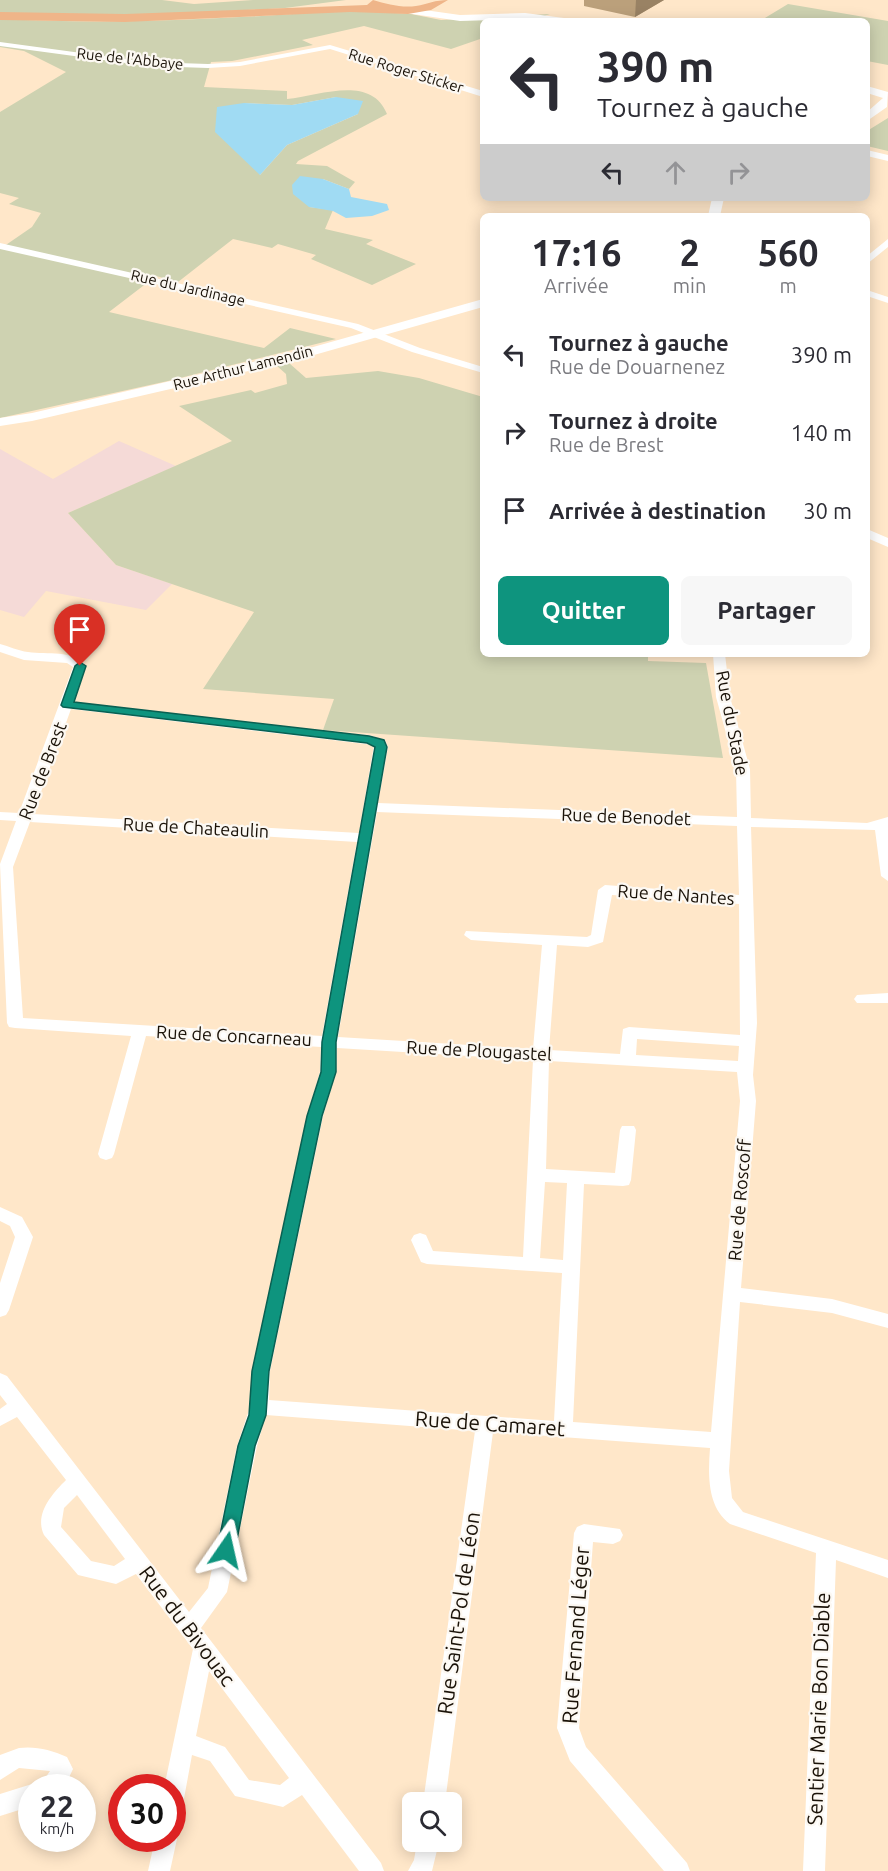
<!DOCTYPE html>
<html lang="fr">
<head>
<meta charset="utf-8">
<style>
  :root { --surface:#fff; --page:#f7f7f7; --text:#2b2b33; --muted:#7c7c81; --accent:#0e947e }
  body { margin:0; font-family:Ubuntu,sans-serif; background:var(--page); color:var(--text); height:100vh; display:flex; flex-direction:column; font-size:22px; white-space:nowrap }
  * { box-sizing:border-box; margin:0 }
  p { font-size:20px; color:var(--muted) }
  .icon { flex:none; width:33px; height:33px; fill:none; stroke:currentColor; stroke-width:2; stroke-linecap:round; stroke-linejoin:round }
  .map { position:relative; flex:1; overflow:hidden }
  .details { position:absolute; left:480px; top:213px; width:390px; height:444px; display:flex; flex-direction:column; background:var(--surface); border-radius:9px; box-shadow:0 3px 15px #0003 }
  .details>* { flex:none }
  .banner { position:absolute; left:480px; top:18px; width:390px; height:183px; border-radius:9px; box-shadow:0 3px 15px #0003; background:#fff; color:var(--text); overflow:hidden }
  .tools { position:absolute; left:402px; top:1792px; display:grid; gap:12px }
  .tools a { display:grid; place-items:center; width:60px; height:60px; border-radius:9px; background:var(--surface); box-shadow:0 3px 15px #0003; font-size:30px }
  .speed { position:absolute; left:18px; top:1774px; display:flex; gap:12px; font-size:30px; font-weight:700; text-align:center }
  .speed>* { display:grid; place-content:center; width:78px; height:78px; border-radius:50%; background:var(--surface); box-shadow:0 3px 15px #0003; line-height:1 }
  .speed small { font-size:15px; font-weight:400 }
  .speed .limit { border:9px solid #d22; background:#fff; color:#111 }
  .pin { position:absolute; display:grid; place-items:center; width:51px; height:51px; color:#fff; margin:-62px -26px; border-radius:50% 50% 50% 0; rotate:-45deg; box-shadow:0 0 6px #0007 }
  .pin .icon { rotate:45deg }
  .me { position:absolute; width:66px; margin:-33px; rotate:11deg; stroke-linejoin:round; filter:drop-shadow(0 0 4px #0008) }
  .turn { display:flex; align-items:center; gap:21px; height:126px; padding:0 18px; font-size:27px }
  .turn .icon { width:78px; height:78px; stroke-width:2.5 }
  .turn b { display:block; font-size:42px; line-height:51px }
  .lanes { display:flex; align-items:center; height:57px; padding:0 18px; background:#0003; justify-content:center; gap:30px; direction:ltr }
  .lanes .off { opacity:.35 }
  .eta { display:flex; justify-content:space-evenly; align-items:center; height:102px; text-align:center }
  .eta b { font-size:36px; font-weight:700; line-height:42px }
  .primary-button { display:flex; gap:12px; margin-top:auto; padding:12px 18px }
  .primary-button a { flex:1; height:69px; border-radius:9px; background:var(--accent); color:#fff; font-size:24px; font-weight:700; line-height:69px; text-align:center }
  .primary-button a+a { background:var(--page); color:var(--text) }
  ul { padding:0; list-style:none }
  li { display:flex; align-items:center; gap:18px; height:78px; padding:0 18px }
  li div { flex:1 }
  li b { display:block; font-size:22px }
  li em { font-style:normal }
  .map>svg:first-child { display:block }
  .industrial { fill:#f5dad7 }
  .green { fill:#ced2b1; fill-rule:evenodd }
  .water { fill:#a0dbf3 }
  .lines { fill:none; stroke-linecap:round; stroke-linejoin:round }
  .minor { fill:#fff; fill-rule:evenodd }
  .tertiary { fill:#fff; fill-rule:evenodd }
  .primary { fill:#efb589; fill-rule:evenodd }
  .wall { fill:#bba07b }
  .shaded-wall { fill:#998264 }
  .route { fill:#0e947e; stroke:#096052; stroke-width:1.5 }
  .labels { text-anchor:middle; stroke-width:4.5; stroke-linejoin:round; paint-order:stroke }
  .far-street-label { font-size:15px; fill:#1a1208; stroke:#fcf8f2 }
  .street-label { font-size:18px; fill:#1a1208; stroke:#fcf8f2 }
  .near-street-label { font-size:21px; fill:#1a1208; stroke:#fcf8f2 }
</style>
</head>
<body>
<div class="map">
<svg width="888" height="1871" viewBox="0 0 888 1871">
  <rect width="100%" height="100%" fill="#ffe7c9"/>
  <path class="industrial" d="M119 441 176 466 68 513 116 565 172 584 146 610 46 591 24 617 0 610V449L53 479Z"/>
  <path class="green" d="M0 0H162L194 4 253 0H346L285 8 156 15 0 13Z
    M788 4 888 21V65L867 61V21H760Z
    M347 10 411 14 441 20 550 14 529 21H483V38L451 49 364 26 302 40 313 45 232 61 211 62 204 87 287 91V99C319 96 371 74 387 114L298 161 296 164 327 166 355 182 349 189 323 179 309 207 333 210 325 229 373 240 366 244 416 264 372 285 311 259 316 255 278 244 272 248 233 239 178 282 156 276 109 312 264 348 290 328 336 339 168 381 0 418V249L32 227 41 213 9 204 19 198 0 193V112L66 72 24 51 0 47V19C116 25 231 19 347 10ZM336 97 358 114 287 145 260 175 244 103 292 105Z
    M888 118V151L867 146V131Z
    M289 363 306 378 378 371 419 378 483 397V654H648V661L706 663 723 758 323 730 334 699 203 689 254 612 116 565 68 513 232 441 179 406 251 390 255 393 287 384 286 374 277 366Z"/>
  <path class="water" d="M336 97 363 101 358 114 287 145 260 175 215 132 217 107 244 103 292 105Z
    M300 176 323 179 349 189 351 197 387 204 389 210 372 216 346 218 333 211 309 207 293 194 292 185Z"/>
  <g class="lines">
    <path class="minor" d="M0 42 148 62 208 64 240 62 330 45 483 91V97L330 49 240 66 208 68 148 66 0 46Z
      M867 150 888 155V161L867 156Z
      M888 239V247L867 264V256Z
      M0 243 358 324 420 348 483 367V373L412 352 351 328 0 249Z
      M867 290 888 297V303L867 296Z
      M867 529 888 538V547L867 538Z
      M0 644C9 646 18 651 28 652 48 655 72 649 86 666L73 702 325 732 369 735 385 740 388 747 378 803 737 817 736 769 716 697 713 654H725L730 697 750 769 751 818 867 823 888 817V881L881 876 875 830 751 827 757 1023 753 1075 756 1101 741 1288 832 1299 888 1314V1328L832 1313 740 1302 729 1471 732 1498 743 1512 888 1560V1578L836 1560 825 1871H803L816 1553 730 1524C707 1507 708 1475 710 1448L493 1432 445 1803H423L475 1431 266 1415 257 1446 227 1592 201 1628 381 1863 384 1871H359L302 1795 283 1807 235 1796 210 1761 192 1755 183 1804 180 1812 172 1814V1788H164L193 1649 136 1574 116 1584 78 1575 44 1535C34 1514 52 1494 66 1480L17 1417 0 1426V1409L7 1404 0 1395V1373L7 1376 189 1612 208 1588 237 1446 250 1407 252 1371 307 1116 320 1072 321 1047 146 1036 114 1154 112 1158 106 1160 100 1158 98 1154 131 1036 15 1028 9 1027 7 1023 0 864 16 821 0 820V812L19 813 73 667 67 663 24 660 0 652ZM71 709 374 745 359 833 33 814ZM377 812 737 826 739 895 605 885 598 890 591 935 587 937 466 931 464 935 471 940 542 945 533 1049 338 1037ZM30 822 357 842 322 1036 23 1018 13 867ZM612 895 739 904 740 1035 629 1027 623 1029 620 1054 549 1050 557 945 588 947 603 942ZM637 1039 739 1046 738 1061 636 1055ZM337 1048 533 1060 523 1257 433 1251 426 1235 420 1233 414 1235 411 1240 421 1262 427 1264 562 1273 554 1421 269 1400 270 1371 323 1116 336 1072ZM549 1061 737 1072 740 1101 711 1432 573 1422 584 1184 623 1186 629 1185 631 1180 636 1130 634 1126H622L620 1130 615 1173 546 1169ZM545 1182 567 1183 563 1260 540 1258ZM77 1495 125 1559 114 1566 91 1561 61 1527 64 1508ZM209 1671 289 1778 280 1785 249 1780 225 1747 196 1736Z
      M888 993V1003H857L854 999 857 995Z
      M0 1207 22 1217 33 1237 9 1310 6 1315 0 1317V1283L15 1237 10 1226 0 1221Z
      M584 1524 620 1529 623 1535 620 1541 613 1544 593 1542 579 1728 586 1747 687 1863 690 1871H664L570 1761 557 1728 574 1533 577 1527Z
      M19 1748C36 1746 51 1750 67 1757L73 1769 64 1788H32V1806L0 1816V1794L32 1784 39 1787 50 1771 19 1768 0 1780V1755Z
      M172 1831 177 1839 170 1871H148L155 1839H172Z
      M417 1842H439L432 1871H408L414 1860Z"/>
    <path class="tertiary" d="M403 7 460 15 525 13 564 18 569 21 525 19 460 21 399 12 398 10Z
      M867 86 888 92 887 107 867 121V112L883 98 867 93Z
      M712 198H724L720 216H708Z
      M483 299V307L300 359 32 421 0 426V418L32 413 292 353Z"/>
    <path class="primary" d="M373 0C387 4 401 8 416 6 428 4 435 0 448 0L431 10 408 14 350 12 125 22 0 20V12L125 14 367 5Z"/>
  </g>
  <path class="wall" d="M584 0H664L635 17 584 6Z"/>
  <path class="shaded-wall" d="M636 0H664L635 17Z"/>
  <path class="route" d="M80 662 86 666 74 702 369 736 384 740 387 747 336 1042V1072L322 1116 269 1371 266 1415 255 1446 235 1550 232 1556 226 1558 219 1556 217 1550 238 1446 249 1415 252 1371 307 1116 321 1072 322 1042 375 747 367 743 63 707 61 705 75 666Z"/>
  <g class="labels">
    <g class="far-street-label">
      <text transform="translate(130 59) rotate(6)" y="5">Rue de l'Abbaye</text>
      <text transform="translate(406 71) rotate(17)" y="5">Rue Roger Sticker</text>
      <text transform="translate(188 288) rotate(13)" y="5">Rue du Jardinage</text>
      <text transform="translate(243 368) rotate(-14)" y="5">Rue Arthur Lamendin</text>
    </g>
    <g class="street-label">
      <text transform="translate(732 723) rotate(79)" y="6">Rue du Stade</text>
      <text transform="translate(43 771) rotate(-69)" y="6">Rue de Brest</text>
      <text transform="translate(626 817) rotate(2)" y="6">Rue de Benodet</text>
      <text transform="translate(196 828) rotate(3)" y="6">Rue de Chateaulin</text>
      <text transform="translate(676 895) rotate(4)" y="6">Rue de Nantes</text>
      <text transform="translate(234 1036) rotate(3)" y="6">Rue de Concarneau</text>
      <text transform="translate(479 1051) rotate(3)" y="6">Rue de Plougastel</text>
      <text transform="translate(740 1200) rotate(-85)" y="6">Rue de Roscoff</text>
    </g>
    <g class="near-street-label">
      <text transform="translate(490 1424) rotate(4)" y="7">Rue de Camaret</text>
      <text transform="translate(459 1613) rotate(-82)" y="7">Rue Saint-Pol de Léon</text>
      <text transform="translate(187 1626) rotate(53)" y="7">Rue du Bivouac</text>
      <text transform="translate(576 1635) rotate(-86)" y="7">Rue Fernand Léger</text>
      <text transform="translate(819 1709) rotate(-88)" y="7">Sentier Marie Bon Diable</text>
    </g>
  </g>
</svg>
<div class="tools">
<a><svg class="icon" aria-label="search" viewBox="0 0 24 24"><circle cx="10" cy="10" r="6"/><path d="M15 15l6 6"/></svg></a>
</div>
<div class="speed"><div>22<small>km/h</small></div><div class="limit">30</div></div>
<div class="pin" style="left:80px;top:666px;background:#d93025"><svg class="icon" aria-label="arrive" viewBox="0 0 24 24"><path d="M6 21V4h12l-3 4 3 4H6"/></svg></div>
<svg class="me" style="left:226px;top:1550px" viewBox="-20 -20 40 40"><path d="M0-17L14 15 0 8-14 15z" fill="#0e947e" stroke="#fff" stroke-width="4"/></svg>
<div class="banner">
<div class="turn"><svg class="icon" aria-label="left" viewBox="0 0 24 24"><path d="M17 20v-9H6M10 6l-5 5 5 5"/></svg><div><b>390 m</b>Tournez à gauche</div></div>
<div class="lanes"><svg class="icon" aria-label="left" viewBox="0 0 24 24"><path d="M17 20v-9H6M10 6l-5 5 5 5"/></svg><svg class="icon off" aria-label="ahead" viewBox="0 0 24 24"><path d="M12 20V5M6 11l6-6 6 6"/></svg><svg class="icon off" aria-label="right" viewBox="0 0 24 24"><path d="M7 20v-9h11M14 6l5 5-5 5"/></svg></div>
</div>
<section class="details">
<div class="eta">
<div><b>17:16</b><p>Arrivée</p></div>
<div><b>2</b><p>min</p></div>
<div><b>560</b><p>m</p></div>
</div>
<ul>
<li><svg class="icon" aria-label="left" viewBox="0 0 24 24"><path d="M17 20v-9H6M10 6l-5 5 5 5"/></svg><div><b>Tournez à gauche</b><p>Rue de Douarnenez</p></div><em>390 m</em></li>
<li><svg class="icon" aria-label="right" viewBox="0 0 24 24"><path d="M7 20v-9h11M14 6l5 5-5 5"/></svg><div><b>Tournez à droite</b><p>Rue de Brest</p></div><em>140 m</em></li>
<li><svg class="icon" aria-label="arrive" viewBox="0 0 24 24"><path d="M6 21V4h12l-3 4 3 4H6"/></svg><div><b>Arrivée à destination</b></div><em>30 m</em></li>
</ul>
<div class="primary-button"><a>Quitter</a><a>Partager</a></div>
</section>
</div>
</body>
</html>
